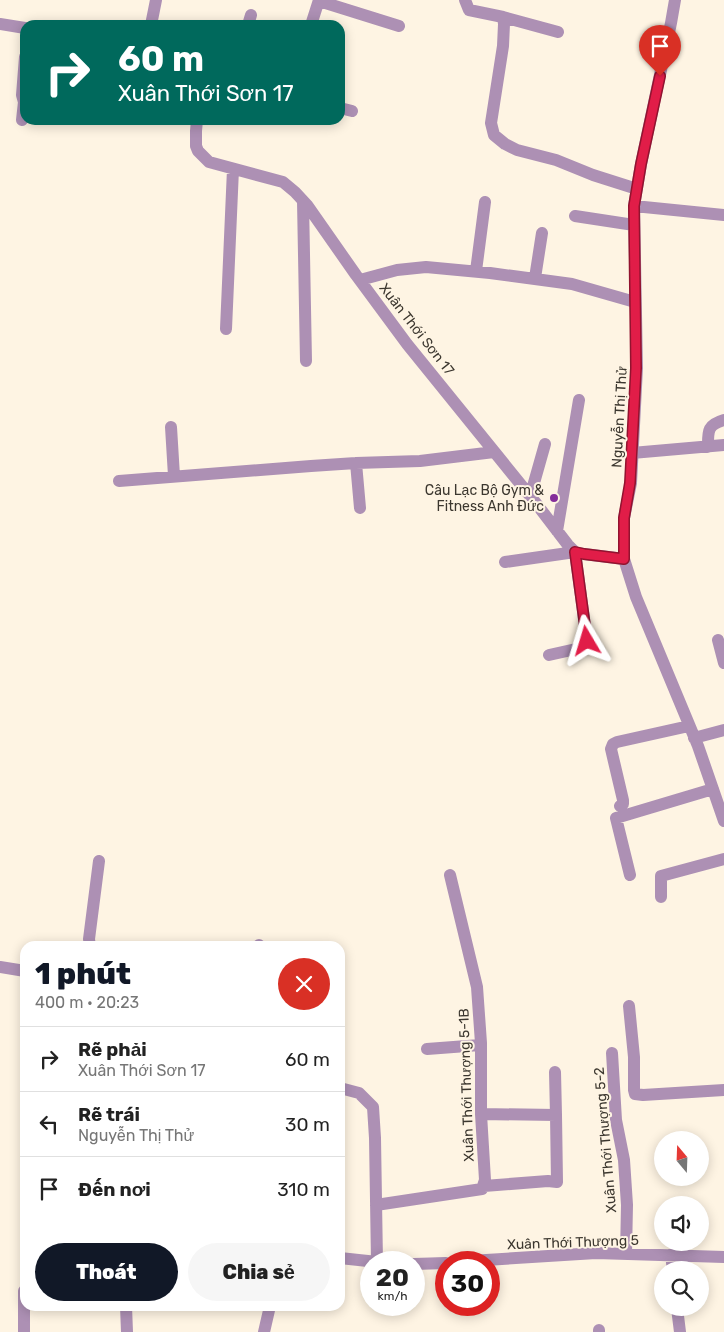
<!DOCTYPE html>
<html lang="vi">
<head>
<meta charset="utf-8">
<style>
  :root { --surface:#fff; --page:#f6f6f6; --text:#222; --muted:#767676; --line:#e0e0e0; --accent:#111827 }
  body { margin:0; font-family:Rubik,sans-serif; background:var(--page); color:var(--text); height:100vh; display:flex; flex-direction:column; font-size:19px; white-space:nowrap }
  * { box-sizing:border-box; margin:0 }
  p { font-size:16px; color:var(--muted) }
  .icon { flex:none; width:28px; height:28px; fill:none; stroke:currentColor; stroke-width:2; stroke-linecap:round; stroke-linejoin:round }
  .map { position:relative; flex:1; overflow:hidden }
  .side { position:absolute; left:20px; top:941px; width:325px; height:370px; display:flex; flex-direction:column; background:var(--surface); border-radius:15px; box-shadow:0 2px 12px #0003 }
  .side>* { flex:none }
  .top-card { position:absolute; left:20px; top:20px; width:325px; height:105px; border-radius:15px; box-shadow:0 2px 12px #0003; background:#00695c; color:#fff; overflow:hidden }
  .needle { width:32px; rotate:341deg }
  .controls { position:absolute; left:654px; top:1131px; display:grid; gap:10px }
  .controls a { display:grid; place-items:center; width:55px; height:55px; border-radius:50%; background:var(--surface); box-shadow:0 2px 12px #0003; font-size:25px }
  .speed { position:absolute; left:360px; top:1251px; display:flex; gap:10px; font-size:25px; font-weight:700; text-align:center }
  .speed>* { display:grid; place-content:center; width:65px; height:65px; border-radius:50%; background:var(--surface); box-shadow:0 2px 12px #0003; line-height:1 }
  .speed small { font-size:12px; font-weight:400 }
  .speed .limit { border:8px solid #d22; background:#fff; color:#111 }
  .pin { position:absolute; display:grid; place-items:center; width:42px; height:42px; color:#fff; margin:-51px -21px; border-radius:50% 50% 50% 0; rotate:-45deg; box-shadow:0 0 5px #0007 }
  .pin .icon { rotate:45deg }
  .me { position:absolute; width:55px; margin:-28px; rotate:353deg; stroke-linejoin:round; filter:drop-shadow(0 0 4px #0008) }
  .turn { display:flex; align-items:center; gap:18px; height:105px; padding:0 15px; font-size:22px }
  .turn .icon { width:65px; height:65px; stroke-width:2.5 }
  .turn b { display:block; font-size:35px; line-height:42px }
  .round { display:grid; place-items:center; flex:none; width:52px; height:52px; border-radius:26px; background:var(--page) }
  .summary { display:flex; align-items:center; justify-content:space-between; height:85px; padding:0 15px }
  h1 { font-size:30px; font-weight:800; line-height:38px; color:var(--accent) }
  .action { display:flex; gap:10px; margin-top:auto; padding:10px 15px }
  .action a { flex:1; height:58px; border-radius:30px; background:var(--accent); color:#fff; font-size:20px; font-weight:800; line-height:58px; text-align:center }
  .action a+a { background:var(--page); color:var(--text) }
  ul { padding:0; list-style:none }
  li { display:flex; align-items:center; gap:15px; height:65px; padding:0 15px; border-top:1px solid var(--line) }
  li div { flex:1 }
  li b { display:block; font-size:19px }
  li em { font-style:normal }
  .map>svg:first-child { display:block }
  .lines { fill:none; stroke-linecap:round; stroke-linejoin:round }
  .minor { stroke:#ad90b4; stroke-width:12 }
  .route-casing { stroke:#92132f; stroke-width:12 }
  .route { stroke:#e11d48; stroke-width:9 }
  .poi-dot { fill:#852d9a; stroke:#fef4e3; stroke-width:2 }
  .labels { text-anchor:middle; stroke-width:4; stroke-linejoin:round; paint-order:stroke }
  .street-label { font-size:14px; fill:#3c372f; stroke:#fef4e3 }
  .poi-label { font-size:14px; fill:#3c372f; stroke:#fef4e3; text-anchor:end }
</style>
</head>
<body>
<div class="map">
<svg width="724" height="1332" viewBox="0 0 724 1332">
  <rect width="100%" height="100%" fill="#fef4e3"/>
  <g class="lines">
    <path class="minor" d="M465 0 469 10 503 17 504 24 503 46 491 123 494 135 505 144 517 150 556 160 593 175 637 189
      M675 0 671 23 641 164 634 206 637 368 631 483 624 518V559L636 597 698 746 724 821
      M319 1 399 26
      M503 17 558 32
      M0 24 25 28
      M151 25 156 0
      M248 25 251 15
      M311 25 319 0
      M340 108 352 111
      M22 120 24 102 22 95 25 57
      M197 120 196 131V146L198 151 209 162 283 182 295 192 307 205 356 275 407 344 535 502 568 545 575 552 584 554 624 559
      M303 201 306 361
      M634 206 724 215
      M575 216 634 225
      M476 271 485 202
      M535 278 542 233
      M360 280 397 270 426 267 490 273 572 284 635 302
      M226 329 233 169
      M171 427 174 476
      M708 447C708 431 707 425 724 420
      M632 453 724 445
      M356 463 360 508
      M119 481 311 466 356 463 420 461 494 452
      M530 497 545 444
      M557 531 579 400
      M505 562 575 552 587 641 585 647 549 655
      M718 640 724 663
      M694 738 724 730
      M620 806 623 804V800L611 749 613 744 617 742 689 726
      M630 875 616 818 713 789
      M661 897V876L724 859
      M90 946 89 939 99 861
      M259 946V945
      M0 967 25 971
      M629 1006 634 1057V1090L635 1094 643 1095 724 1090
      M427 1049 480 1045
      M612 1053 616 1120 624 1160 627 1205 626 1254
      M340 1088 359 1093 373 1107 375 1138 377 1262 340 1258
      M481 1114 556 1115 555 1072
      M484 1186 548 1181 557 1182 556 1115
      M376 1205 482 1189 485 1180 481 1114V1043L477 987 450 875
      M671 1255 673 1270
      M454 1262 596 1253 724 1257
      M414 1264 446 1263
      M24 1291V1332
      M126 1306 127 1332
      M677 1308 680 1332
      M599 1330V1332
      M264 1332 270 1306"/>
  </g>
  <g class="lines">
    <g class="route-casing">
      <path id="route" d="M587 641 575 552 584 554 624 559V518L630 483 636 368 634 206 641 164 660 76"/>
    </g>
    <use href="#route" class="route"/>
  </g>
  <circle class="poi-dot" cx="554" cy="498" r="5"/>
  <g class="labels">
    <g class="street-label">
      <text transform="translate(417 329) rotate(52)" y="5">Xuân Thới Sơn 17</text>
      <text transform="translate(619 417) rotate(-87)" y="5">Nguyễn Thị Thử</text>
      <text transform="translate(466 1085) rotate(-92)" y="5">Xuân Thới Thượng 5-1B</text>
      <text transform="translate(605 1140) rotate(-95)" y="5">Xuân Thới Thượng 5-2</text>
      <text transform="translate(573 1242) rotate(-2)" y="5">Xuân Thới Thượng 5</text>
    </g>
    <g class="poi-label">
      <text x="544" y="495">Câu Lạc Bộ Gym &amp;<tspan x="544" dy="16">Fitness Anh Đức</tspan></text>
    </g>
  </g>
</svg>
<div class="controls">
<a><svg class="needle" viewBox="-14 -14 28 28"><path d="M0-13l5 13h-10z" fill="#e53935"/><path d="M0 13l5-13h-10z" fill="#767676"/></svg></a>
<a><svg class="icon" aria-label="sound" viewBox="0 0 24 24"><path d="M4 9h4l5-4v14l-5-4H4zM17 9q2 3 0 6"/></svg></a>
<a><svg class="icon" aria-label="search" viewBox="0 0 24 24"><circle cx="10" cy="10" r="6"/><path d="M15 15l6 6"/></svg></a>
</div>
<div class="speed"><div>20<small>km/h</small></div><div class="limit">30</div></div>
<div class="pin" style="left:660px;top:76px;background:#d93025"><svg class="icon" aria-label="arrive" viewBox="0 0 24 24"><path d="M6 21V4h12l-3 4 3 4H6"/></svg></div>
<svg class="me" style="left:587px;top:641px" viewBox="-20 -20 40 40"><path d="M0-17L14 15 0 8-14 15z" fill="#e11d48" stroke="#fff" stroke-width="4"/></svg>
<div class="top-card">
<div class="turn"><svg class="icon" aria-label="right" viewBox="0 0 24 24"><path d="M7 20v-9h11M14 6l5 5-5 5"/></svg><div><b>60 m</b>Xuân Thới Sơn 17</div></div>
</div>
<section class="side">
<div class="summary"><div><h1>1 phút</h1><p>400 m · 20:23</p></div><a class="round" style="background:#d93025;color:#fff"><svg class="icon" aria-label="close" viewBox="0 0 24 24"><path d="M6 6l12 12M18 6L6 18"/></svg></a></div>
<ul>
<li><svg class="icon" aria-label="right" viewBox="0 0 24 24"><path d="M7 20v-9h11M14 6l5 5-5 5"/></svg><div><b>Rẽ phải</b><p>Xuân Thới Sơn 17</p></div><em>60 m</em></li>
<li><svg class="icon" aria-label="left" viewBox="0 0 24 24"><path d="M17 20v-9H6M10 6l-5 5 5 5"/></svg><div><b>Rẽ trái</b><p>Nguyễn Thị Thử</p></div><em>30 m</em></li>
<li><svg class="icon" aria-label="arrive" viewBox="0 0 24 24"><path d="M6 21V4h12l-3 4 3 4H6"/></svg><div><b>Đến nơi</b></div><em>310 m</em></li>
</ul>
<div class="action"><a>Thoát</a><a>Chia sẻ</a></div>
</section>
</div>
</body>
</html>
